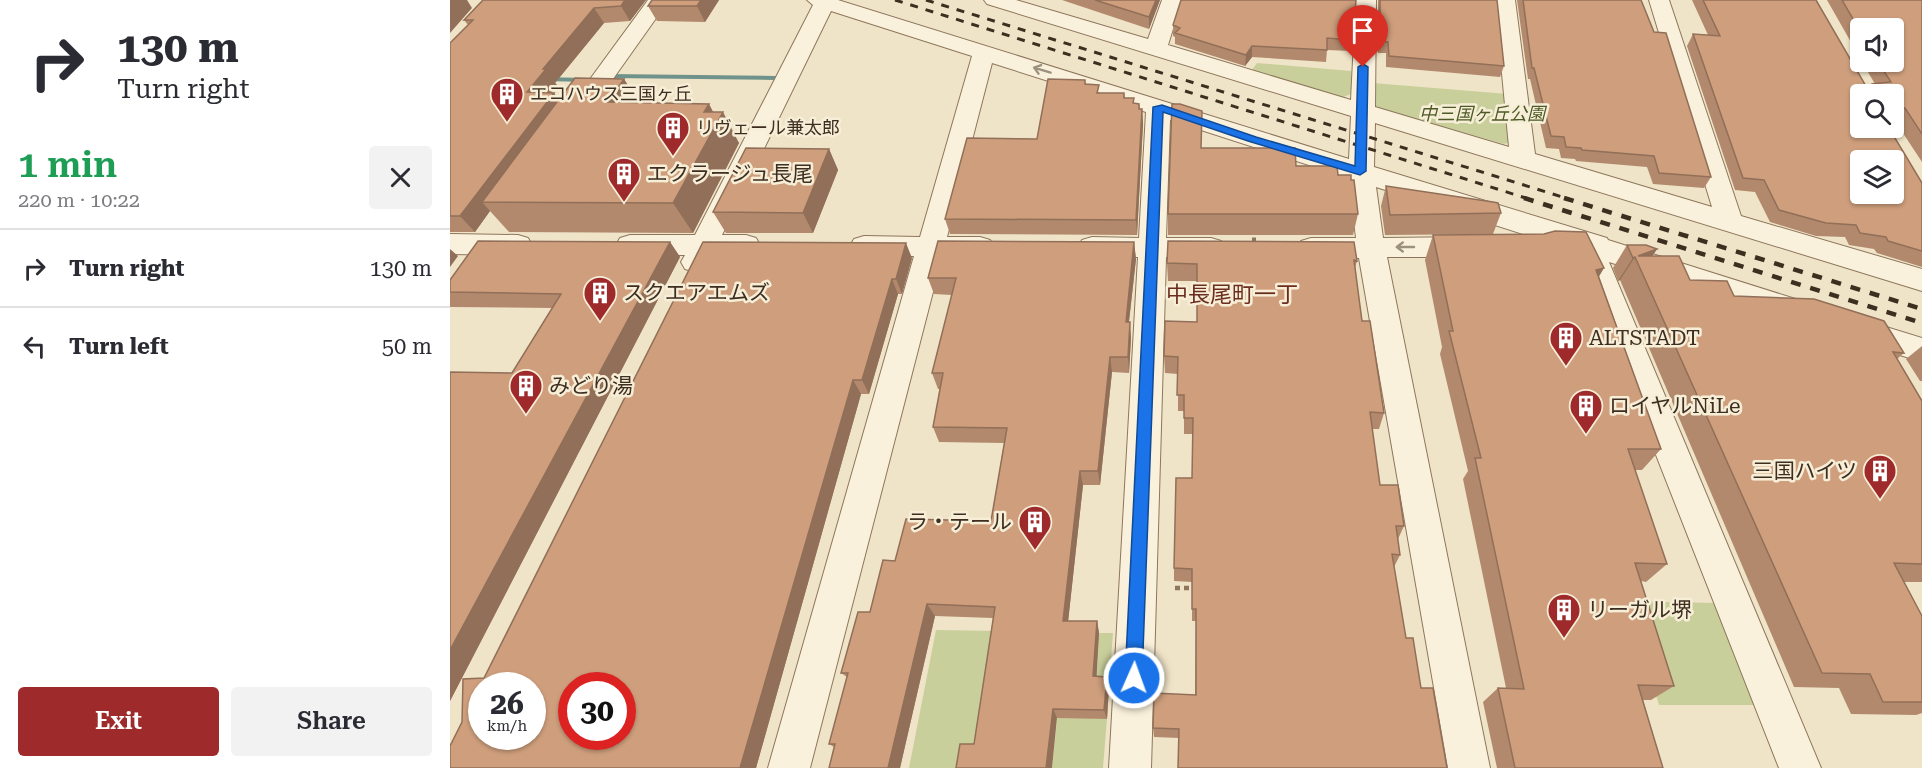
<!DOCTYPE html>
<html lang="en">
<head>
<meta charset="utf-8">
<style>
  :root { --surface:#fff; --page:#f2f2f3; --text:#2b2b33; --muted:#7c7c81; --line:#e1e1e2; --accent:#9e2a2b }
  body { margin:0; font-family:"Roboto Serif","Noto Sans JP",serif; background:var(--page); color:var(--text); height:100vh; display:flex; flex-direction:column; font-size:22px; white-space:nowrap }
  * { box-sizing:border-box; margin:0 }
  p { font-size:20px; color:var(--muted) }
  .icon { flex:none; width:33px; height:33px; fill:none; stroke:currentColor; stroke-width:2; stroke-linecap:round; stroke-linejoin:round }
  .map { position:relative; flex:1; overflow:hidden }
  .panel { display:flex; flex-direction:column; background:var(--surface); width:450px }
  .panel>* { flex:none }
  .top-card { background:#fff; color:var(--text); overflow:hidden }
  .controls { position:absolute; left:1400px; top:18px; display:grid; gap:12px }
  .controls a { display:grid; place-items:center; width:54px; height:54px; border-radius:6px; background:var(--surface); box-shadow:0 2px 4px #0004; font-size:30px }
  .speed { position:absolute; left:18px; top:672px; display:flex; gap:12px; font-size:30px; font-weight:700; text-align:center }
  .speed>* { display:grid; place-content:center; width:78px; height:78px; border-radius:50%; background:var(--surface); box-shadow:0 2px 4px #0004; line-height:1 }
  .speed small { font-size:15px; font-weight:400 }
  .speed .limit { border:9px solid #d22; background:#fff; color:#111 }
  .pin { position:absolute; display:grid; place-items:center; width:51px; height:51px; color:#fff; margin:-62px -26px; border-radius:50% 50% 50% 0; rotate:-45deg; box-shadow:0 0 6px #0007 }
  .pin .icon { rotate:45deg }
  .me { position:absolute; width:66px; margin:-33px; rotate:2deg; stroke-linejoin:round; filter:drop-shadow(0 0 4px #0008) }
  .turn { display:flex; align-items:center; gap:21px; height:126px; padding:0 18px; font-size:27px }
  .turn .icon { width:78px; height:78px; stroke-width:2.5 }
  .turn b { display:block; font-size:42px; line-height:51px }
  .round { display:grid; place-items:center; flex:none; width:63px; height:63px; border-radius:6px; background:var(--page) }
  .headline { display:flex; align-items:center; justify-content:space-between; height:102px; padding:0 18px }
  h1 { font-size:36px; font-weight:600; line-height:45px; color:#1e9e55 }
  .button { display:flex; gap:12px; margin-top:auto; padding:12px 18px }
  .button a { flex:1; height:69px; border-radius:6px; background:var(--accent); color:#fff; font-size:24px; font-weight:600; line-height:69px; text-align:center }
  .button a+a { background:var(--page); color:var(--text) }
  ul { padding:0; list-style:none }
  li { display:flex; align-items:center; gap:18px; height:78px; padding:0 18px; border-top:2px solid var(--line) }
  li div { flex:1 }
  li b { display:block; font-size:22px }
  li em { font-style:normal }
  main { display:flex; flex:1; min-height:0 }
  .map>svg:first-child { display:block }
  .green { fill:#c9cf9b }
  .lines { fill:none; stroke-linecap:round; stroke-linejoin:round }
  .stream { fill:#6f938a; fill-rule:evenodd }
  .street-casing { stroke:#8d765c; stroke-width:2 }
  .path-far1 { stroke:#8d765c; stroke-width:4; stroke-dasharray:4.5 3; stroke-linecap:butt }
  .path { stroke:#8d765c; stroke-width:4.5; stroke-dasharray:5 4; stroke-linecap:butt }
  .street { fill:#faf1dc; fill-rule:evenodd }
  .rail-far1 { stroke:#3d2e20; stroke-width:3; stroke-dasharray:8 8; stroke-linecap:butt }
  .rail { stroke:#3d2e20; stroke-width:4.5; stroke-dasharray:10 10; stroke-linecap:butt }
  .wall { fill:#b2896c }
  .shaded-wall { fill:#916f58 }
  .building { fill:#cf9f7d; stroke:#916f58; stroke-width:1.5; fill-rule:evenodd }
  .oneway { stroke:#9c907e }
  .route { fill:#1a73e8; stroke:#114b97; stroke-width:1.5 }
  .labels { text-anchor:middle; stroke-width:5; stroke-linejoin:round; paint-order:stroke }
  .far-poi-label { font-size:18px; fill:#3d2e20; stroke:#f7eed8; text-anchor:start }
  .far-park-label { font-size:18px; font-style:italic; fill:#4d5a26; stroke:#f7eed8 }
  .poi-label { font-size:21px; fill:#3d2e20; stroke:#f7eed8; text-anchor:start }
  .neighbourhood-label { font-size:22px; fill:#6b2e1e; stroke:#f7eed8 }
</style>
</head>
<body>
<main>
<section class="panel">
<div class="top-card">
<div class="turn"><svg class="icon" aria-label="right" viewBox="0 0 24 24"><path d="M7 20v-9h11M14 6l5 5-5 5"/></svg><div><b>130 m</b>Turn right</div></div>
</div>
<div class="headline"><div><h1>1 min</h1><p>220 m · 10:22</p></div><a class="round"><svg class="icon" aria-label="close" viewBox="0 0 24 24"><path d="M6 6l12 12M18 6L6 18"/></svg></a></div>
<ul>
<li><svg class="icon" aria-label="right" viewBox="0 0 24 24"><path d="M7 20v-9h11M14 6l5 5-5 5"/></svg><div><b>Turn right</b></div><em>130 m</em></li>
<li><svg class="icon" aria-label="left" viewBox="0 0 24 24"><path d="M17 20v-9H6M10 6l-5 5 5 5"/></svg><div><b>Turn left</b></div><em>50 m</em></li>
</ul>
<div class="button"><a>Exit</a><a>Share</a></div>
</section>
<div class="map">
<svg width="1472" height="768" viewBox="0 0 1472 768">
  <rect width="100%" height="100%" fill="#f0e4c8"/>
  <path class="green" d="M807 63 901 71V94L891 98 802 70Z
    M923 83 1058 94 1062 142 1054 144 928 108 922 102Z
    M1177 601 1268 603 1307 705H1209Z
    M486 630 549 631 531 752 515 768H459Z
    M649 633H663L659 686H644L641 718 657 719 653 768H602L613 665H647Z"/>
  <g class="lines">
    <path class="stream" d="M158 74 326 76 330 78 326 80 161 78H158Z
      M92 77 136 78 140 80 136 82 95 81 91 79Z"/>
    <g class="street-casing">
      <path id="street" d="M198 0H219L136 117 128 119 120 117 116 112Z
        M357 0H388L899 159 901 116 537 4 534 0H566L698 39 712 0H732L718 45 901 100 906 0H926L925 107 1059 147 1045 0H1065L1085 154 1262 207 1199 0H1219L1291 216 1472 269V291L925 123 924 167 1157 238 1158 240 1355 302 1360 310 1355 318 1345 321 1159 262 1371 768H1329L1131 264 1132 253 926 187 933 238 1022 237 1032 240 1036 247 1032 254 1022 257H937L1040 768H998L909 258H861L851 255 847 248 851 241 861 238H906L899 178 720 120 716 238H761L771 241 775 248 771 255 761 258 716 257 701 768H659L688 257H642L632 254 628 247 632 240 642 237 689 238 696 112 542 63 497 237H530L540 240 544 247 540 254 530 257H492L360 768H318L464 256H414L404 253 400 246 404 239 414 236 470 237 522 56 381 11 272 235H296L306 238 310 245 306 252 296 255H263L255 269 245 272 235 269 231 262 235 255H180L170 252 166 245 170 238 180 235H245L363 5Z
        M0 234 68 235 78 238 82 245 78 252 68 255 0 254Z
        M1407 318 1472 338V362L1396 338 1392 330 1396 322Z"/>
    </g>
    <path class="path-far1" d="M804 230V247"/>
    <path class="path" d="M725 588H744"/>
    <use href="#street" class="street"/>
    <path class="rail-far1" d="M445 0 1079 199
      M476 0 1119 199"/>
    <path class="rail" d="M1074 198 1472 323
      M1114 198 1472 309"/>
  </g>
  <path class="wall" d="M196 0 180 21 154 23 105 83 107 85 101 93 109 99 174 79 189 103 263 112 289 143 243 233 59 232 40 211 25 232H0V43L18 25 14 20Z
    M269 0 255 22 207 21 198 6Z
    M612 0H710L699 29Z
    M928 0H1047L1054 66 1050 77 936 67V53H928Z
    M1067 0H1191L1261 177 1254 188 1203 184 1197 167 1126 161 1125 159 1111 158 1109 149 1096 148 1080 79H1078Z
    M1242 0H1366L1417 88H1419L1422 84H1425L1412 62H1443L1410 28V58L1377 0H1472V162L1445 121 1443 123V94H1410L1472 183V267L1427 253 1424 249 1399 245 1395 237 1366 236 1320 222 1305 192 1285 190 1237 46 1243 34 1258 35Z
    M723 25 903 40 901 51 877 50 876 62 802 57 795 66 725 44V37L723 36Z
    M635 80 636 85 650 93H674L675 98 684 103 689 104 690 109H692L693 124 687 235 500 234 495 219 587 139Z
    M751 148 846 166 888 175 908 214 903 235H718V214Z
    M379 149 388 170 363 233H276L263 212Z
    M936 186 1051 213 1043 234 935 235 931 206Z
    M1094 234 1149 276 1211 449 1192 470H1185L1217 564 1196 582 1191 581 1224 686 1201 700H1193L1213 768H1047L1033 702 1048 688H1056L1013 479 1018 471 990 354 992 347 975 260 983 235Z
    M220 242 230 257 0 701V372L62 373 102 308 0 307V280Z
    M684 242 686 259 679 322 681 338 679 373 662 372 650 485H633L618 621H647L649 633 646 676 659 687 657 719 607 718 524 744 543 618 485 616 450 768H379L384 747 379 744 397 677 391 673 445 561 541 521 554 443 489 442 483 427 490 389H488L482 373 502 295 484 294 478 278Z
    M1177 245 1207 249 1202 256 1240 280 1284 296 1454 353 1447 359 1472 401V582H1454L1472 616V713L1466 715 1401 714 1389 688 1344 687 1170 280 1168 281 1163 268Z
    M462 258 452 294H448L419 394H411L306 768H0L34 678Z
    M907 261 905 268 912 321 934 413 929 429H922L930 485 954 526 948 539 950 555 944 567 729 738 704 737 703 728 745 695 746 621H742V582L724 581V568L742 478 743 434H734V411H728V374L715 373 714 356 747 322V281H718L717 263Z
    M1472 346V381H1470L1456 359Z"/>
  <path class="shaded-wall" d="M0 0H17L22 8 0 33Z
    M175 0H196L180 21 171 6Z
    M251 0H269L255 22 247 6Z
    M706 0H710L699 29V17Z
    M144 8 154 23 105 83 107 85 89 108 77 92 93 69Z
    M802 46V57L795 66 796 55Z
    M174 79 193 110 158 102Z
    M104 93 115 108 32 202 40 211 25 232 10 216Z
    M259 104 268 121 273 112 289 143 243 233 223 203 254 112Z
    M692 109 693 124 687 235 686 220Z
    M379 149 388 170 363 233 353 213Z
    M220 242 230 257 0 701V650Z
    M684 242 686 259 677 338 676 322Z
    M456 243 462 258 452 294 446 279Z
    M0 249 8 256 0 267Z
    M1207 249 1192 272 1188 256Z
    M1185 257 1170 280 1168 281 1183 258Z
    M1154 268 1140 292 1146 270Z
    M442 279 448 294 419 394 412 380Z
    M680 322 681 338 679 373 678 357Z
    M660 357 662 372 650 485 648 471Z
    M403 380 411 394 306 768H290Z
    M630 471 633 485 617 632 613 621Z
    M477 604 485 616 450 768H438Z
    M647 621 649 633 646 686 643 676Z
    M657 677 659 687 657 719 654 710Z
    M603 709 607 718 602 768H596Z"/>
  <path class="building" d="M33 0H175L171 6 144 8 93 69H96L77 92 104 93 10 216H0V43L23 20H14Z
    M202 0H251L247 6H198Z
    M645 0H706L699 17Z
    M731 0H906L903 40 877 38V50L802 46 796 55 725 33 730 28 723 25Z
    M930 0H1047L1054 66 939 56 938 42 930 41Z
    M1073 0H1191L1204 32 1216 33 1261 177 1209 173 1204 156 1132 150 1131 148 1116 147 1114 137 1101 136 1084 68H1082Z
    M1253 0H1366L1417 88H1421L1422 84 1441 82 1428 62H1443V28H1410V31L1392 0H1472V134L1455 108H1451V113L1443 114V94H1410V128H1439L1472 183V251L1438 241 1436 237 1410 233 1406 225 1376 223 1329 210 1314 180 1293 178 1243 34 1270 36ZM1410 160H1443V194H1410Z
    M125 78 174 79 158 102 259 104 254 112H273L223 203 32 202Z
    M598 79 635 80V84L649 85 647 93H674V98H684L683 103 689 104V109H692L686 220 495 219 517 138 587 139Z
    M722 104H730L752 111 751 148H845L846 166H887L888 175H901V180H904L908 214H718Z
    M296 148 379 149 353 213 263 212Z
    M936 186 1043 202 1048 203 1051 213 940 215Z
    M1105 231 1136 232 1154 268 1146 270 1211 449H1178L1217 564 1185 563 1224 686 1188 685 1213 768H1065L1048 688 1074 689 1025 458H1031L999 331H1003L983 235 1094 234Z
    M28 241 220 242 0 650V372L62 373 111 294 0 292V280Z
    M488 241 684 242 676 322H680L678 357H660L648 471H630L613 621H647L643 676 657 677 654 710 603 709 596 768H506L510 744H524L545 607 477 604 438 768H379L385 744H379L398 673H391L408 612H420L433 560 445 561 456 519 541 521 557 428 483 427 493 373H482L506 278H478Z
    M718 241 904 242 907 261 904 260 912 321H920L934 413 920 412 930 485H948L954 526H946L950 555 942 554 956 638H963L971 688H983L997 768H728L729 729 703 728 704 693 746 695V609H742V569L724 568 726 478H742L743 418H734V395H727L728 357 714 356 715 321 747 322V264L717 263Z
    M253 242 456 243 446 279H442L412 380H403L290 768H0V746L12 722 13 679 34 678ZM32 686H82V736H32ZM122 686H172V736H122Z
    M1177 245H1196L1207 249 1188 256H1229L1240 280 1277 281 1284 296 1364 299 1434 321 1454 353 1443 352 1472 401V564L1444 563 1472 616V702H1433L1420 674 1372 673 1185 257 1183 258Z"/>
  <defs><path id="oneway-shaft" d="M-6 0H5M1.5-3L5.5 0L1.5 3" fill="none" stroke-width="1.6" stroke-linecap="round" stroke-linejoin="round" transform="scale(1.5)"/></defs>
  <g class="oneway">
    <use href="#oneway-shaft" transform="translate(592 70) rotate(-163)"/>
    <use href="#oneway-shaft" transform="translate(955 247) rotate(180)"/>
  </g>
  <path class="route" d="M913 64 918 67 916 171 910 175 798 141 713 112 692 678 690 684 684 686 678 684 675 678 703 107 712 105 806 137 905 166 908 67Z"/>
  <defs>
    <g id="building-pin" transform="scale(1.725)"><path d="M0 17L-7.5 6A9.5 9.5 0 1 1 7.5 6Z" fill="#9e2a2b" stroke="#f7eed8"/><path d="M-4-6H4V6H1V3H-1V6H-4ZM-2.5-4.3h1.7v1.8h-1.7ZM.8-4.3h1.7v1.8H.8ZM-2.5-1h1.7V.8h-1.7ZM.8-1h1.7V.8H.8Z" fill="#fff"/></g>
  </defs>
  <g fill-rule="evenodd">
    <use href="#building-pin" x="57" y="94"/>
    <use href="#building-pin" x="223" y="128"/>
    <use href="#building-pin" x="174" y="174"/>
    <use href="#building-pin" x="150" y="293"/>
    <use href="#building-pin" x="1116" y="338"/>
    <use href="#building-pin" x="76" y="386"/>
    <use href="#building-pin" x="1136" y="406"/>
    <use href="#building-pin" x="1430" y="471"/>
    <use href="#building-pin" x="585" y="522"/>
    <use href="#building-pin" x="1114" y="610"/>
  </g>
  <g class="labels">
    <g class="far-poi-label">
      <text x="80" y="100">エコハウス三国ヶ丘</text>
      <text x="246" y="134">リヴェール兼太郎</text>
    </g>
    <g class="far-park-label">
      <text x="1032" y="120">中三国ヶ丘公園</text>
    </g>
    <g class="poi-label">
      <text x="197" y="181">エクラージュ長尾</text>
      <text x="173" y="300">スクエアエムズ</text>
      <text x="1139" y="345">ALTSTADT</text>
      <text x="99" y="393">みどり湯</text>
      <text x="1159" y="413">ロイヤルNiLe</text>
      <text x="1407" y="478" text-anchor="end">三国ハイツ</text>
      <text x="562" y="529" text-anchor="end">ラ・テール</text>
      <text x="1137" y="617">リーガル堺</text>
    </g>
    <g class="neighbourhood-label">
      <text x="782" y="302">中長尾町一丁</text>
    </g>
  </g>
</svg>
<div class="controls">
<a><svg class="icon" aria-label="sound" viewBox="0 0 24 24"><path d="M4 9h4l5-4v14l-5-4H4zM17 9q2 3 0 6"/></svg></a>
<a><svg class="icon" aria-label="search" viewBox="0 0 24 24"><circle cx="10" cy="10" r="6"/><path d="M15 15l6 6"/></svg></a>
<a><svg class="icon" aria-label="layers" viewBox="0 0 24 24"><path d="M12 4l9 5-9 5-9-5zM3 14l9 5 9-5"/></svg></a>
</div>
<div class="speed"><div>26<small>km/h</small></div><div class="limit">30</div></div>
<div class="pin" style="left:913px;top:67px;background:#d93025"><svg class="icon" aria-label="arrive" viewBox="0 0 24 24"><path d="M6 21V4h12l-3 4 3 4H6"/></svg></div>
<svg class="me" style="left:684px;top:678px" viewBox="-20 -20 40 40"><circle r="17" fill="#1a73e8" stroke="#fff" stroke-width="3"/><path d="M0-11L8 9 0 5-8 9z" fill="#fff"/></svg>
</div>
</main>
</body>
</html>
